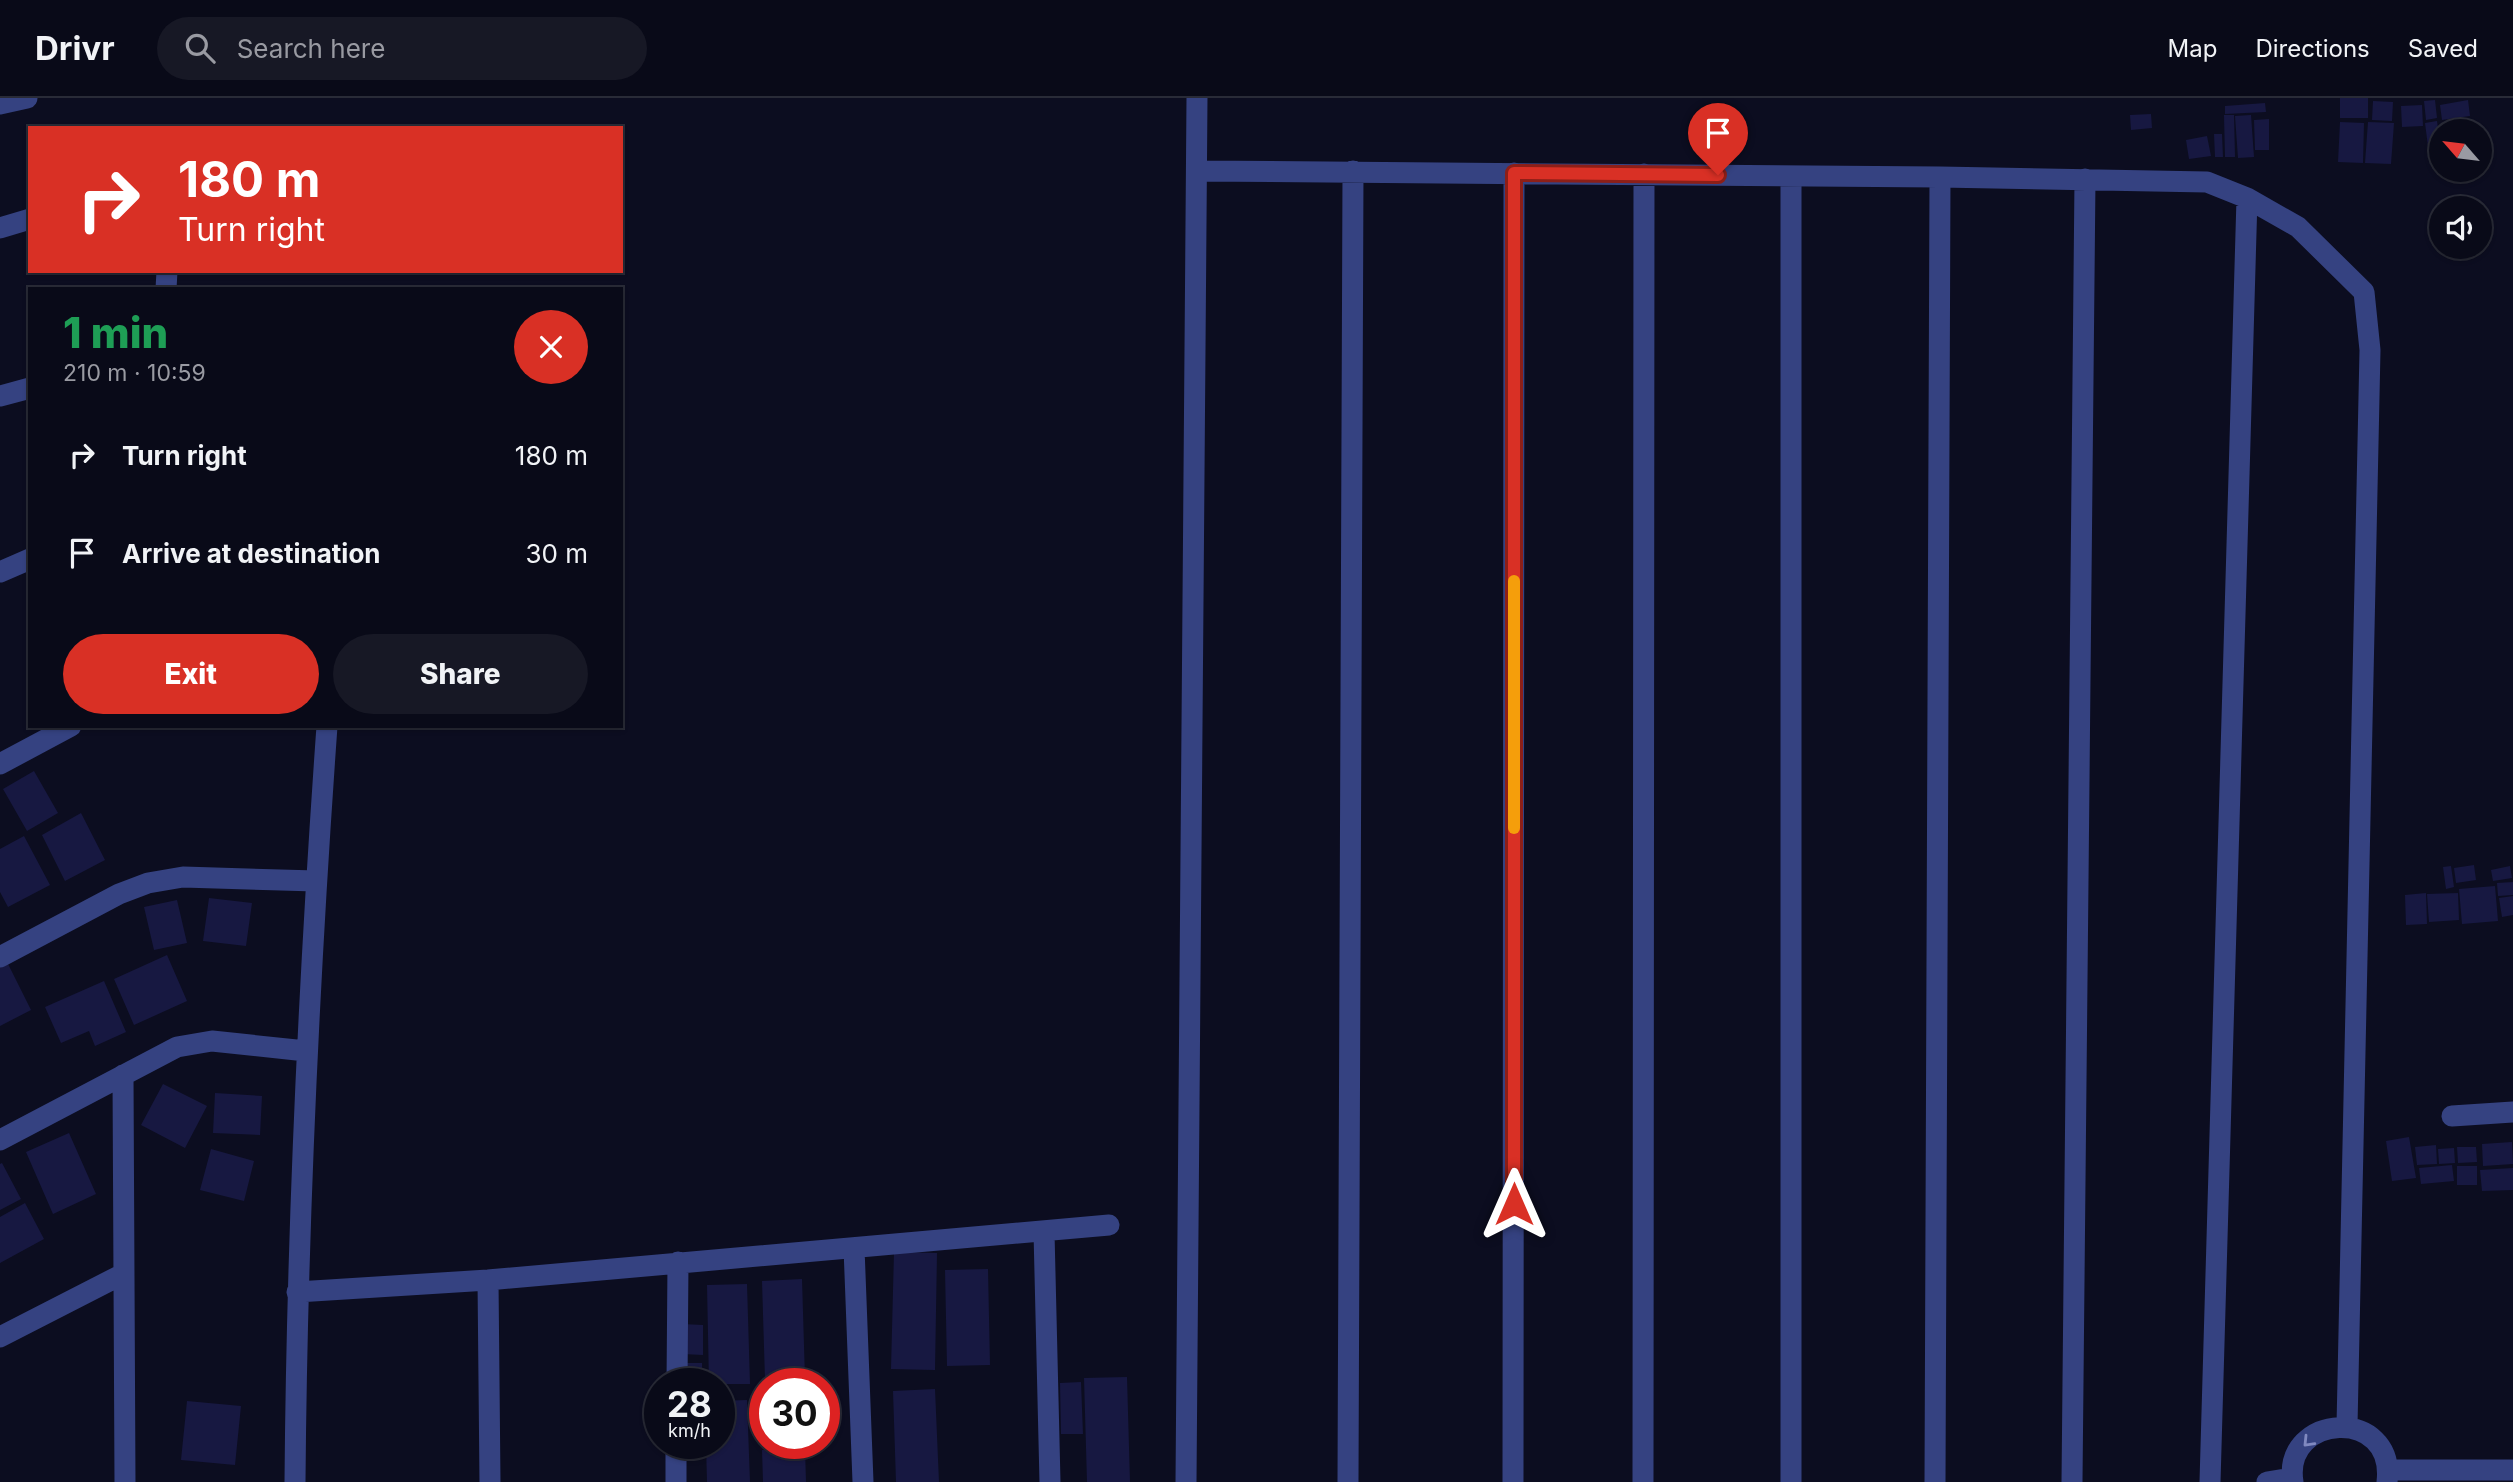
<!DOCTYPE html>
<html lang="en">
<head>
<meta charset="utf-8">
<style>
  :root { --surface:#090a18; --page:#171825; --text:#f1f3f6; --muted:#999aa2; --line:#292b37; --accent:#d93025 }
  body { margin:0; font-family:Inter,sans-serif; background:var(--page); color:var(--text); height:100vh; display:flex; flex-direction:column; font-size:26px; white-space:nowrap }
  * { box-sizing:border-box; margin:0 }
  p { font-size:23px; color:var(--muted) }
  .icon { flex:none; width:38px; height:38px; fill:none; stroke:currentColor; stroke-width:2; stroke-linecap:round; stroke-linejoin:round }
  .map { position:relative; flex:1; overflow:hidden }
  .sheet { position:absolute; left:28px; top:189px; width:595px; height:441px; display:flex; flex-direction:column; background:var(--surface); border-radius:0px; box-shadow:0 2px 5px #0004,0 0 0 2px var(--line) }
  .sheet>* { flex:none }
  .banner { position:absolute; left:28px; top:28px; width:595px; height:147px; border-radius:0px; box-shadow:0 2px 5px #0004,0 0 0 2px var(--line); background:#d93025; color:#fff; overflow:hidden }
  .needle { width:46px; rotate:298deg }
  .buttons { position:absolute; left:2429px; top:21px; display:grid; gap:14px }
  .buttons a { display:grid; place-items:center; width:63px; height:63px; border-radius:50%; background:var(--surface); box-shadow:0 2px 5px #0004,0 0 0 2px var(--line); font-size:35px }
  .speed { position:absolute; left:644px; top:1270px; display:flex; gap:14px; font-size:35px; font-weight:700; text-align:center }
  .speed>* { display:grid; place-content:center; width:91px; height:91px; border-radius:50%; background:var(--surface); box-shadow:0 2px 5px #0004,0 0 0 2px var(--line); line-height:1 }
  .speed small { font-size:18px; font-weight:400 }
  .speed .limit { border:10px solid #d22; background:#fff; color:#111 }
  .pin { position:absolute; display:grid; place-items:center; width:60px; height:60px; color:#fff; margin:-72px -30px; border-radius:50% 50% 50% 0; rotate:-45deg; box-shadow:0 0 7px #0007 }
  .pin .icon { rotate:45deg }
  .me { position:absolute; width:77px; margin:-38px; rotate:0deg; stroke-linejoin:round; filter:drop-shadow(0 0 5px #0008) }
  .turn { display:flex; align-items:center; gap:24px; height:147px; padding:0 35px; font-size:32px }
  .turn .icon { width:91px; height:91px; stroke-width:2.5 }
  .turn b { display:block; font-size:49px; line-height:60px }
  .round { display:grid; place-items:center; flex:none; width:74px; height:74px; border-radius:37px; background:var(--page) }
  .headline { display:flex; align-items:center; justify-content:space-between; height:119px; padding:0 35px }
  h1 { font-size:42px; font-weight:800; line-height:52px; color:#1e9e55 }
  .action { display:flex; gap:14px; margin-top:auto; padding:14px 35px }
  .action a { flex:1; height:80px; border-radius:42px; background:var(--accent); color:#fff; font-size:28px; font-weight:800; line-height:80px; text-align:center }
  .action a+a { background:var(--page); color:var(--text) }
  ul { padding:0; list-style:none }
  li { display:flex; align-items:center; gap:21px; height:98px; padding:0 35px }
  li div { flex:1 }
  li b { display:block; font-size:26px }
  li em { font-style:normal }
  header { display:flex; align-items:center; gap:42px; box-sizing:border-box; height:98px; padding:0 35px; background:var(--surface); border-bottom:2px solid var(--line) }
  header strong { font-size:33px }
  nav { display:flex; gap:38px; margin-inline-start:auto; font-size:24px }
  .search { width:490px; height:63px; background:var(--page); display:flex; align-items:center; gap:18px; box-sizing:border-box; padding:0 24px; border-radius:38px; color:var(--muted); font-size:26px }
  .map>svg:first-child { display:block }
  .building { fill:#171841 }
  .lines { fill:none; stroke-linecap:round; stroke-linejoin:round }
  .minor { stroke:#354281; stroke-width:21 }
  .oneway { stroke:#8089c0 }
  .route-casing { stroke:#8d1f18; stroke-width:18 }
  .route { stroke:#d93025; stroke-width:12 }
  .slow { stroke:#f59e0b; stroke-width:12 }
</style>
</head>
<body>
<header>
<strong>Drivr</strong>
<div class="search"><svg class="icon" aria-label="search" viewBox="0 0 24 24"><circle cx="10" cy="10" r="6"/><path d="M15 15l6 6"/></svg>Search here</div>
<nav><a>Map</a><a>Directions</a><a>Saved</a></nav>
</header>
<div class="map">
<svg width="2513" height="1384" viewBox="0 0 2513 1384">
  <rect width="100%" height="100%" fill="#0c0d20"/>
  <path class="building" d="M2340 0H2368V20H2340Z
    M2435 2 2437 20 2426 22 2424 3Z
    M2468 2 2470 18 2442 22 2440 7Z
    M2373 3 2393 4 2392 23 2372 22Z
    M2265 5 2266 14 2225 16V8Z
    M2422 7 2423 28 2402 29 2401 8Z
    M2151 16 2152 30 2131 32 2130 17Z
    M2224 17H2234L2235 59H2225Z
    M2251 17 2254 59 2238 60 2235 18Z
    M2468 20 2470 33H2441L2440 26Z
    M2269 21V52H2255L2254 22Z
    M2437 23 2441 54 2429 56 2425 25Z
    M2340 24 2364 25 2363 65 2338 64Z
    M2368 24 2394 25 2391 66 2365 65Z
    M2214 36H2222L2223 59H2215Z
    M2207 38 2211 58 2189 61 2186 42Z
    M34 673 58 715 27 733 3 691Z
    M81 715 105 762 65 783 42 737Z
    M24 738 50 787 8 809 0 794V751Z
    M2474 767 2476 782 2456 785 2454 770Z
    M2451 768 2454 789 2446 791 2443 769Z
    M2510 768 2512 780 2493 783 2491 772Z
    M2513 784V797L2498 798 2497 785Z
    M2495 788 2498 823 2462 826 2459 791Z
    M2426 795 2427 826 2406 827 2405 797Z
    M2458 795 2459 822 2429 824 2427 796Z
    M2513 798V817L2502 819 2499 800Z
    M209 800 252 805 246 848 203 843Z
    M177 802 187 845 154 852 144 809Z
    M167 857 187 903 134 927 114 881Z
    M6 862 31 912 0 928V866Z
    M104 883 126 934 95 948 89 933 61 945 45 909Z
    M163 986 207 1008 185 1050 141 1027Z
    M215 995 262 998 260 1037 213 1035Z
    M69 1035 96 1096 53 1116 26 1054Z
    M2409 1039 2416 1080 2392 1083 2386 1043Z
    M2512 1044 2513 1066 2483 1068 2482 1046Z
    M2436 1047 2437 1066 2417 1067 2415 1049Z
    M2457 1049H2476L2477 1064 2458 1065Z
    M2454 1050 2455 1065 2439 1066 2438 1051Z
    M211 1051 254 1063 244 1103 200 1092Z
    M2 1065 21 1101 0 1112V1066Z
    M2452 1067 2454 1083 2421 1086 2419 1070Z
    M2457 1068H2477V1087H2457Z
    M2513 1070V1092L2482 1093 2480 1072Z
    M25 1105 44 1141 0 1165V1119Z
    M894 1154 937 1155 935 1272 891 1271Z
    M988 1171 990 1267 947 1268 945 1172Z
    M802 1181 805 1281 765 1282 762 1183Z
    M747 1186 750 1286H709L707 1187Z
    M682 1226 703 1227V1257L682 1256Z
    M682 1265H702V1286H682Z
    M1127 1279 1130 1384H1087L1084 1280Z
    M1081 1284 1083 1336H1061L1060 1285Z
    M935 1291 939 1384H896L893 1293Z
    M747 1302 750 1384H707L706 1346H719V1303Z
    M187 1303 241 1308 235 1367 181 1362Z
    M765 1346H806V1348L765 1350Z
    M805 1350 806 1384H763L762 1352Z"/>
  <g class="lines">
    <path class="minor" d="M0 6 27 0
      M1197 73 1940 79 2207 84 2247 100 2298 129 2364 194 2370 252 2347 1328
      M1791 78V1384
      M0 130 30 121
      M166 191 167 173
      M0 298 30 290
      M0 474 30 461
      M0 666 71 628
      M0 859 119 796 148 785 183 779 316 783
      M123 977 125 1384
      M2452 1018 2513 1014
      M0 1042 177 949 212 943 306 953
      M1044 1134 1050 1384
      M854 1150 863 1384
      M488 1182 490 1384
      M297 1194 488 1182 1109 1127
      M0 1239 123 1176
      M677 1286 678 1164
      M2388 1372H2513
      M295 1384C297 1132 309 880 327 628
      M676 1384V1346
      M1186 1384 1197 0
      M1348 1384 1353 73
      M1513 1384 1514 75
      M1643 1384 1644 76
      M1935 1384 1940 79
      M2072 1384 2085 81
      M2210 1384 2247 100
      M2267 1384 2292 1380
      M2293 1384C2282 1315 2396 1308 2387 1384"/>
  </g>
  <defs><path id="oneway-chevron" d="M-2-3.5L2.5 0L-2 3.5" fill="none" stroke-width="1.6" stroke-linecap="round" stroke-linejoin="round" transform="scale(1.75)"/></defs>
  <use class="oneway" href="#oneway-chevron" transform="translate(2308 1344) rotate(134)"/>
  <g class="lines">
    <g class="route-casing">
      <path id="route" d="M1514 1106V75L1718 77"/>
    </g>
    <use href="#route" class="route"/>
    <path class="slow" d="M1514 730V483"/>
  </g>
</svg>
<div class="buttons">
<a><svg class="needle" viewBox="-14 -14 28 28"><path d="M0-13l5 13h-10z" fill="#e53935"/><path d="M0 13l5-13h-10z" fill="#999aa2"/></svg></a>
<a><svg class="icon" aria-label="sound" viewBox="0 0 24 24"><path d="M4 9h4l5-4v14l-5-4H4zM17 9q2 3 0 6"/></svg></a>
</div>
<div class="speed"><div>28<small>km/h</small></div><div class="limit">30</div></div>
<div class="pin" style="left:1718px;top:77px;background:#d93025"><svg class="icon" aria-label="arrive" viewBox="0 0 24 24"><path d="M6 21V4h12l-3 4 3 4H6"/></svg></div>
<svg class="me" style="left:1514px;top:1106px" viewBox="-20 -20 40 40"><path d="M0-17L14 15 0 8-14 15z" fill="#d93025" stroke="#fff" stroke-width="4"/></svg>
<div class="banner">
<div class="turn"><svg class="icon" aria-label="right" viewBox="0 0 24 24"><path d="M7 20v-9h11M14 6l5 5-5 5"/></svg><div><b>180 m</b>Turn right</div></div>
</div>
<section class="sheet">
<div class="headline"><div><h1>1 min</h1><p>210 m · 10:59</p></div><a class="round" style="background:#d93025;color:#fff"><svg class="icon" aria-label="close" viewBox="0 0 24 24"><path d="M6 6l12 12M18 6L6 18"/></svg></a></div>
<ul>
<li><svg class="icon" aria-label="right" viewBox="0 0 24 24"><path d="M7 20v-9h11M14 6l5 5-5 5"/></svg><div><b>Turn right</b></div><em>180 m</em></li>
<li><svg class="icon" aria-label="arrive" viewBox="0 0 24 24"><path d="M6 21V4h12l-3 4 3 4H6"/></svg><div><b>Arrive at destination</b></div><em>30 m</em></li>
</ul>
<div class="action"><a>Exit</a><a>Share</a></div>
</section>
</div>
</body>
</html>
